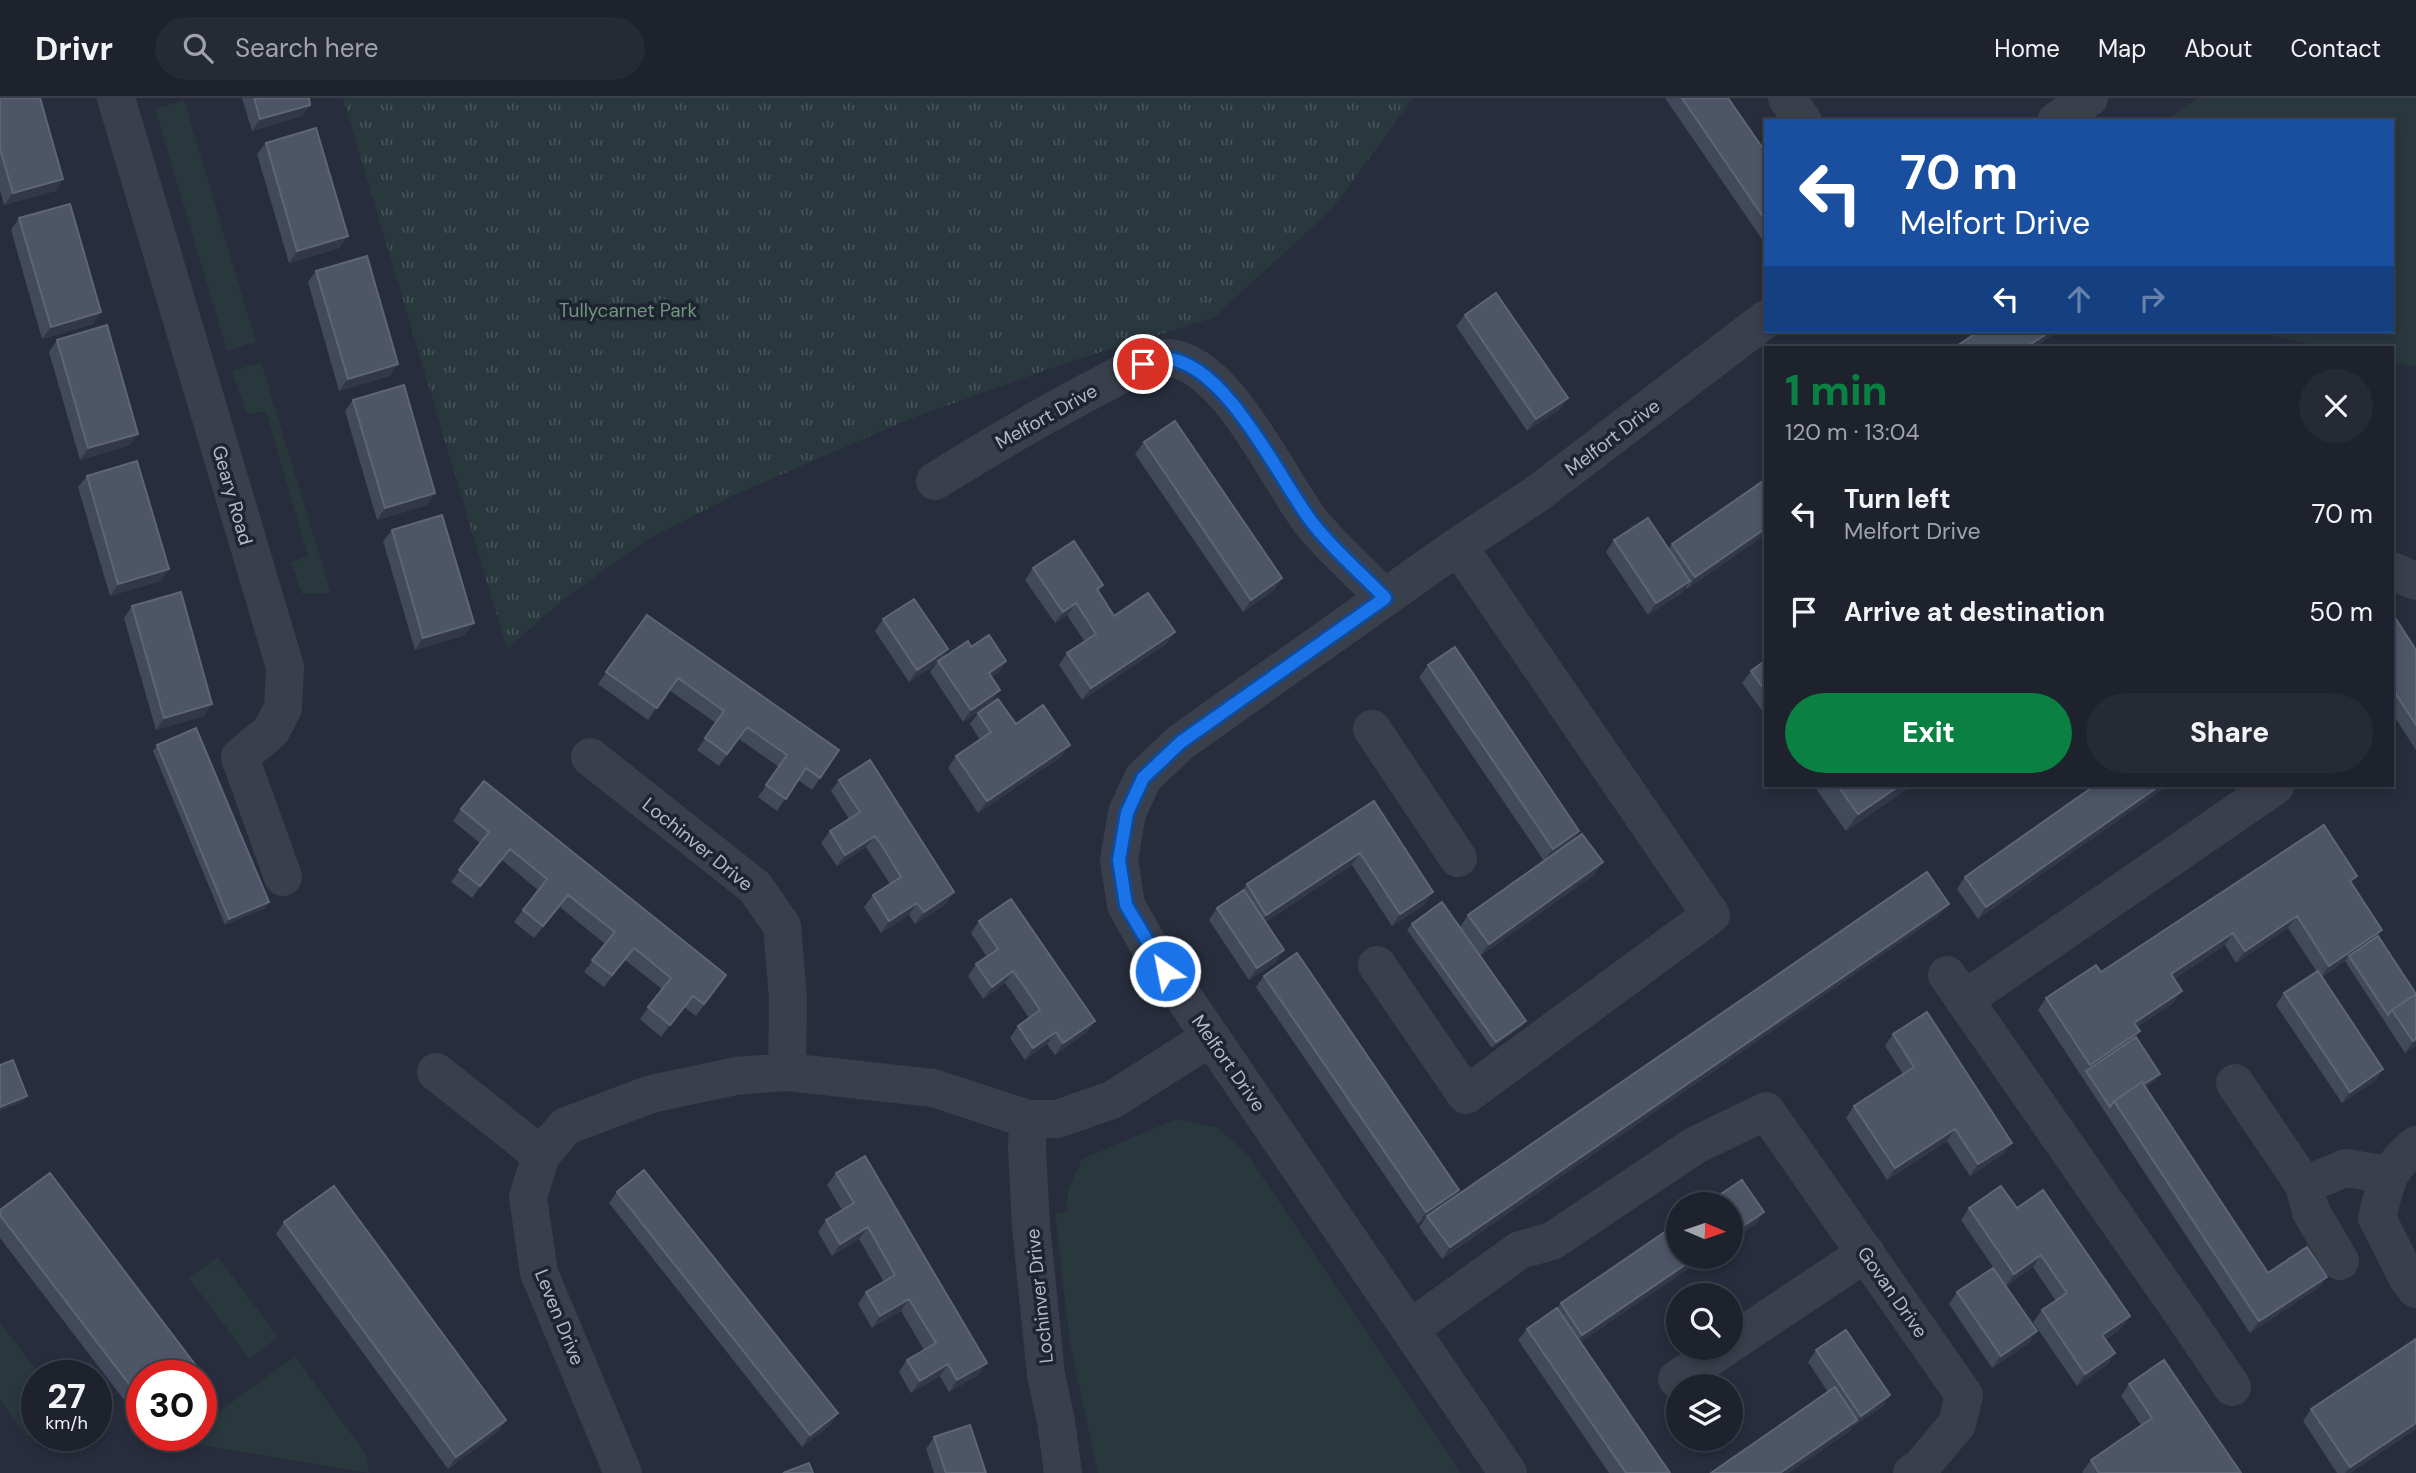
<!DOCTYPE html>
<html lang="en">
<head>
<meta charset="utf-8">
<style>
  :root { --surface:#1d222d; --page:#252a35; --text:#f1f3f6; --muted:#a0a4aa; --line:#3b3f49; --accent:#0b8043 }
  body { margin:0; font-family:"DM Sans",sans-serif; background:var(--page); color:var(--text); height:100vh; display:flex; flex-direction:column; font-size:26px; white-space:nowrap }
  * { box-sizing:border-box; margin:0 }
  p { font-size:23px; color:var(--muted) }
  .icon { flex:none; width:38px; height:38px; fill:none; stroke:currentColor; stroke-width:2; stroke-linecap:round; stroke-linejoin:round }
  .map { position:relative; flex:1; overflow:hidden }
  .details { position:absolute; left:1764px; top:248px; width:630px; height:441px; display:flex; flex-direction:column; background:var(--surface); border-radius:0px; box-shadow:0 4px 10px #0003,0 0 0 2px var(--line) }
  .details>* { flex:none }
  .banner { position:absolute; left:1764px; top:21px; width:630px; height:214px; border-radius:0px; box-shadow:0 4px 10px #0003,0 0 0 2px var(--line); background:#1a4fa0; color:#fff; overflow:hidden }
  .needle { width:46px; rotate:92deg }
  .controls { position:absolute; left:1666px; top:1094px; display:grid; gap:14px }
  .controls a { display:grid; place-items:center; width:77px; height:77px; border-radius:50%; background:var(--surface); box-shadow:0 4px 10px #0003,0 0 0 2px var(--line); font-size:35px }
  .speed { position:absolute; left:21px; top:1262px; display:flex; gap:14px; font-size:35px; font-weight:700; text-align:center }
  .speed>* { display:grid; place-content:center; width:91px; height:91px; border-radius:50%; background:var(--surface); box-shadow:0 4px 10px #0003,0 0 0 2px var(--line); line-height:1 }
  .speed small { font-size:18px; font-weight:400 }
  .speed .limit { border:10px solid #d22; background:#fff; color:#111 }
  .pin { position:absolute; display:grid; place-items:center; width:60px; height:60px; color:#fff; margin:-30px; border:4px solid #fff; border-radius:50%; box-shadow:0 2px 7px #0007 }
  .me { position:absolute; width:77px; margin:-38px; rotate:327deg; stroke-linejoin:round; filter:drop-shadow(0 0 5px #0008) }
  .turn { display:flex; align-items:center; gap:24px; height:147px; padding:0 21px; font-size:32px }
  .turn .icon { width:91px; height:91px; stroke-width:2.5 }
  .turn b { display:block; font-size:49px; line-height:60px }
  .lanes { display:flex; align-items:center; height:66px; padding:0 21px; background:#0003; justify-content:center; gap:35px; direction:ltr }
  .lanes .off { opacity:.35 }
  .round { display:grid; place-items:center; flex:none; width:74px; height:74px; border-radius:37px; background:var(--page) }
  .headline { display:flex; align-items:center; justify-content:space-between; height:119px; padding:0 21px }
  h1 { font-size:42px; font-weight:800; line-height:52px; color:var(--accent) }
  .cta { display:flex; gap:14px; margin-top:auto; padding:14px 21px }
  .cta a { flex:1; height:80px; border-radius:42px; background:var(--accent); color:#fff; font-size:28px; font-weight:800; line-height:80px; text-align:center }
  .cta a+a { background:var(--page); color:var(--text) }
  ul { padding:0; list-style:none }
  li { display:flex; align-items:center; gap:21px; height:98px; padding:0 21px }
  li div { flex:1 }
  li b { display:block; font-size:26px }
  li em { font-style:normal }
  header { display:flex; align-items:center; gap:42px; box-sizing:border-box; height:98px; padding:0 35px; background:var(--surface); border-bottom:2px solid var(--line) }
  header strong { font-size:33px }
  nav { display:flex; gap:38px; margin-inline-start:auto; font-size:24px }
  .search { width:490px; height:63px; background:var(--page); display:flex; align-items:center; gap:18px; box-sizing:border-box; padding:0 24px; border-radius:38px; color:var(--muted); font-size:26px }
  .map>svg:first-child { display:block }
  .grass { fill:#29383d }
  .park { fill:url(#park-tufts) }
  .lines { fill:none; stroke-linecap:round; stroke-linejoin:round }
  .minor { stroke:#3a3f4c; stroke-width:38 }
  .wall { fill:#42495a }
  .shaded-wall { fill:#323849 }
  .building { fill:#4e5566; stroke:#5e6575; stroke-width:2 }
  .route-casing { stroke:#114b97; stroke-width:18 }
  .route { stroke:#1a73e8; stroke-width:12 }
  .labels { text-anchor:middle; stroke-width:7; stroke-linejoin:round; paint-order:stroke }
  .park-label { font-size:19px; fill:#70967e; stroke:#1f2431 }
  .street-label { font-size:19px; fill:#b6bac7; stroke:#1f2431 }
</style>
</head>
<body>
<header>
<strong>Drivr</strong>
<div class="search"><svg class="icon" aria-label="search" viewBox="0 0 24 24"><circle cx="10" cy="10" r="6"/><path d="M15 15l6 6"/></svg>Search here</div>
<nav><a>Home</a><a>Map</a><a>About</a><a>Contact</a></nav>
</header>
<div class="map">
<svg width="2416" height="1375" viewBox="0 0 2416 1375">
  <defs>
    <pattern id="park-tufts" width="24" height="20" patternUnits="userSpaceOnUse" patternTransform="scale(1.75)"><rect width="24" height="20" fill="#29383d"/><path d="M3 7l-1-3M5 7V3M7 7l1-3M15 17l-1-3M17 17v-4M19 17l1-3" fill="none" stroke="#465358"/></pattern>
  </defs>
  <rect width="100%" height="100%" fill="#272d3c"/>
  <path class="grass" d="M2197 0H2416V269L2392 264V250H2329L2258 235 2256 233H2392V23H2164Z
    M184 2 256 244 227 253 155 11Z
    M261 264 331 495 302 496 291 464 308 458 266 313 247 316 232 273Z
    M1176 1021 1218 1030 1247 1056 1461 1375H1098L1070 1246 1055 1115 1067 1114 1068 1092 1082 1061Z
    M218 1159 278 1239 250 1261 189 1180Z
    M0 1224 40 1277 37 1278V1337H39L26 1338 0 1302Z
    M295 1258 367 1358 369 1375 188 1345 192 1337H201V1327Z"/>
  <path class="park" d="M343 0H1413L1332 111 1213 220 1071 263 907 322 732 398 648 441 565 500 507 551Z"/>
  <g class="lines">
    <path class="minor" d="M116 0 285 569 283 610 271 633 240 659 283 779
      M1787 0 1803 23
      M2056 23 2089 0
      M935 383C991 348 1047 315 1105 285 1123 276 1147 259 1169 260 1227 265 1278 381 1311 424 1333 451 1361 475 1385 500
      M2392 473 2416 483
      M1372 631 1458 760
      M590 659 755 789 782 828 788 900 787 974
      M1377 867 1466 997 1711 817 1458 448
      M1947 877 2185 1219 2232 1289
      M1964 902 2275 688
      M436 974 541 1057
      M2235 985 2304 1087 2311 1114 2340 1163
      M1028 1021 1027 1050 1031 1128 1046 1277 1056 1323 1063 1375
      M2416 1047C2386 1072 2386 1084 2377 1120L2407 1179 2416 1191
      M2304 1087 2346 1070 2388 1077
      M1411 1230 1520 1152 1552 1143 1694 1048 1766 1013 1964 1297 1957 1326 1921 1369 1912 1375
      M1731 1245 1866 1155
      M1677 1281 1724 1250
      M623 1375 539 1175 528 1099 541 1057 566 1028 651 996 736 978 787 974 933 990 1028 1021H1057L1112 1002 1211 939
      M1508 1375 1150 850 1126 807 1119 762 1127 715 1143 680 1181 644 1458 448 1538 395 1766 221"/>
  </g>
  <path class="wall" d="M0 0 63 81 55 93 4 107 0 92Z
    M242 0H309L310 7 302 18 252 33Z
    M1665 0H1728L1766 55V147Z
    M266 45 348 138 339 150 289 165 257 56Z
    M19 120 93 226 42 241 11 132Z
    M316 173 390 278 339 293 308 184Z
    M1465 217 1568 300 1559 312 1527 333 1456 228Z
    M57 242 130 347 80 362 49 254Z
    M353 302 427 407 377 422 345 313Z
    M1144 344 1282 480 1274 492 1243 514 1135 356Z
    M87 378 169 471 160 483 110 498 78 389Z
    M1766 381V436L1687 491 1686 489 1682 495 1648 517 1606 454 1614 442 1669 451 1672 446Z
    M392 432 465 537 415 552 383 443Z
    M1033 470 1103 487 1098 494 1114 518 1175 534 1166 546 1082 602 1059 567 1067 555 1085 544 1067 517 1055 525 1025 482Z
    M132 508 204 618 156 632 124 520Z
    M2392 515 2416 552V652L2392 615Z
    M647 517 839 652 812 692 798 682 777 713 758 699 779 669 739 641 719 668 697 652 716 625 669 592 648 622 598 586Z
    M883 521 948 551 941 561 971 549 1006 563 998 575 991 579 992 604 963 624 930 574 936 566 909 584 875 533Z
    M1766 562V618L1742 585 1751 573Z
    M1428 567 1579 733 1573 742 1595 776 1480 858 1460 829 1468 817 1544 763 1419 579Z
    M978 615 1016 626 1061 659 978 715 948 670 956 658 980 642 970 626Z
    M157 647 269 804 265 810 225 827 153 653Z
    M839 682 946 806 915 826 909 817 881 835 864 809 873 797 890 786 866 749 837 768 821 745 830 733 849 721 831 693Z
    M1814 688H1911L1846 733Z
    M2094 688H2167L1978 821 1957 791 1965 779Z
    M1374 703 1425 806 1392 828 1352 767 1265 824 1276 864 1249 882 1209 822 1217 810 1241 794 1247 786Z
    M461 711 726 877 696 918 684 909 661 939 640 921 662 891 625 862 604 889 584 874 605 846 560 809 534 840 514 824 538 792 502 762 472 800 451 784 480 745 453 723Z
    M2352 786 2378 838 2416 948 2405 955 2345 863 2322 879 2383 971 2375 983 2342 1005 2276 907 2284 895 2317 874 2288 830 2236 865 2225 847 2174 881 2173 905 2137 929 2136 939 2156 982 2146 989 2268 1175 2327 1179 2318 1190 2250 1235 2038 912 2046 900 2101 874Z
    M1940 817 1442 1161 1419 1129 1425 1121 1418 1126 1256 889 1264 878 1459 1092 1453 1100Z
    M979 823 1095 923 1087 934 1055 957 1047 946 1025 962 1010 940 1018 928 1029 920 1013 896 1005 885 983 901 968 878 976 866 987 859 971 835Z
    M1412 826 1526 923 1521 929 1492 950 1407 832Z
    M1893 936 2012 1045 2003 1056 1970 1078 1947 1043 1887 1082 1846 1020 1854 1008 1903 976 1885 948Z
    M836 1075 987 1265 978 1277 949 1294 940 1278 911 1295 899 1274 907 1262 924 1252 901 1213 872 1230 858 1206 866 1194 884 1184 859 1141 832 1158 818 1134 826 1122 842 1112 827 1087Z
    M617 1094 830 1327 802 1349 609 1105Z
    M1969 1110H2017L2122 1230 2105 1242 2115 1255 2107 1267 2077 1288 2033 1224 2042 1212 2056 1203 2033 1169 2006 1188 1961 1122Z
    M0 1112 142 1278V1317L138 1320 0 1140Z
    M284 1124 506 1322 498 1334 448 1371 276 1136Z
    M1678 1125 1581 1244 1670 1375H1609L1518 1242 1527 1231 1557 1210 1561 1205Z
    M1957 1194 2029 1245 1992 1270 1949 1206Z
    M2416 1241V1331L2350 1375H2337L2303 1323 2311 1311Z
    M1816 1252 1890 1297 1882 1309 1852 1329 1849 1334 1828 1294 1808 1264Z
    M2129 1286 2241 1375H2083L2082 1374 2091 1362 2141 1327 2121 1298Z
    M934 1339 986 1375H934L926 1351Z"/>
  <path class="shaded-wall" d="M310 7 302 18 252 33 260 21Z
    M63 81 55 93 4 107 13 95Z
    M348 138 339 150 289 165 297 153Z
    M101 214 93 226 42 241 51 229Z
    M2051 233H2059L2034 250H2025Z
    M398 266 390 278 339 293 348 281Z
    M1568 300 1559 312 1527 333 1536 321Z
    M138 336 130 347 80 362 88 350Z
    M435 395 427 407 377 422 385 410Z
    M1766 430V436L1687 491 1695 479Z
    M169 471 160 483 110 498 118 486Z
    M1282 480 1274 492 1243 514 1251 502Z
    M1690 483 1682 495 1648 517 1656 505Z
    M1076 505 1067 517 1055 525 1063 514Z
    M474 525 465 537 415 552 423 540Z
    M1175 534 1166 546 1082 602 1091 590Z
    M948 551 939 564 938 563 936 566 909 584 917 572Z
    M1006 563 998 575 980 587 989 575Z
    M1000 592 992 604 963 624 971 612Z
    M212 606 204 618 156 632 164 620Z
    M1070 647 1061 659 978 715 987 703Z
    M1899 688H1911L1846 733 1858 716Z
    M2159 688H2167L1978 821 1986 809Z
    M1579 733 1571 745 1544 763 1553 751Z
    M875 738 866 749 837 768 845 757Z
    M510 751 502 762 472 800 480 788Z
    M1360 755 1352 767 1258 828 1266 817Z
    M1603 764 1595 776 1480 858 1489 846Z
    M954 794 946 806 915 826 924 814Z
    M1433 794 1425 806 1392 828 1400 816Z
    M568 797 560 809 534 840 543 828Z
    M269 804 265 810 225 827 229 821Z
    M917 805 909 817 881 835 889 823Z
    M1949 806 1940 817 1442 1161 1450 1149Z
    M2297 818 2288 830 2236 865 2245 853Z
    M2382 832 2374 844 2349 858 2345 863 2321 879 2329 868Z
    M2233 835 2225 847 2163 888 2171 876Z
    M1284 852 1276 864 1249 882 1257 870Z
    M1013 873 1005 885 983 901 992 889Z
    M2182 893 2173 905 2126 936 2134 925Z
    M1095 923 1087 934 1055 957 1063 945Z
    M1526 923 1521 929 1492 950 1496 944Z
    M2140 933 2132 945 2086 973 2081 979 2090 967Z
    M1056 934 1047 946 1025 962 1033 950Z
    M2416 941V948L2405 955 2413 943Z
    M2383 971 2375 983 2342 1005 2350 994Z
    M2160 976 2156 982 2117 1007 2115 1005Z
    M27 998 23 1004 0 1013V1009Z
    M1955 1031 1947 1043 1887 1082 1895 1070Z
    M2012 1045 2003 1056 1970 1078 1978 1066Z
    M1459 1092 1450 1103 1427 1118 1425 1121 1418 1126 1426 1114Z
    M1764 1114 1756 1126 1731 1143V1136Z
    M868 1129 859 1141 832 1158 840 1146Z
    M2041 1157 2033 1169 2006 1188 2014 1176Z
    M1698 1158H1707L1574 1249 1582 1237Z
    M2327 1179 2318 1190 2250 1235 2259 1223Z
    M909 1201 901 1213 872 1230 880 1218Z
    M2130 1218 2122 1230 2094 1249 2102 1237Z
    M2037 1233 2029 1245 1992 1270 2001 1258Z
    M2115 1255 2107 1267 2077 1288 2085 1276Z
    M987 1265 978 1277 949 1294 957 1282Z
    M948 1266 940 1278 911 1295 920 1283Z
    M197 1269 191 1278H186Z
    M1890 1297 1882 1309 1853 1329 1861 1318Z
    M838 1315 830 1327 802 1349 810 1337Z
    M506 1322 498 1334 448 1371 456 1359Z
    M1857 1322 1849 1334 1789 1375H1780Z
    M2416 1325V1331L2350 1375H2345L2350 1369Z"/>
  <path class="building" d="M0 0H40L63 81 13 95 0 51Z
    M254 0H309L310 7 260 21Z
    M1682 0H1728L1766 55V123Z
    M316 30 348 138 297 153 266 45Z
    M70 106 101 214 51 229 19 120Z
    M367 158 398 266 348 281 316 173Z
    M1496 195 1568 300 1536 321 1465 217Z
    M107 227 138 336 88 350 57 242Z
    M1979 233H2051L2025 250H1954Z
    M404 287 435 395 385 410 353 302Z
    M1175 323 1282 480 1251 502 1144 344Z
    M137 363 169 471 118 486 87 378Z
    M1766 381V430L1695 479 1672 446Z
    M442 417 474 525 423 540 392 432Z
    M1648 420 1690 483 1656 505 1614 442Z
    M1074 443 1103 487 1097 491 1114 518 1148 495 1175 534 1091 590 1067 555 1096 536 1076 505 1063 514 1033 470Z
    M181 494 212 606 164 620 132 508Z
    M914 501 948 551 917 572 883 521Z
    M2392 515 2416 552V627L2392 590Z
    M647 517 839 652 820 680 806 670 786 701 766 687 787 657 747 629 727 656 705 640 724 613 678 580 657 610 606 574Z
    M989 537 1006 563 989 575 1000 592 971 612 938 563 968 543 971 549Z
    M1455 549 1579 733 1553 751 1428 567Z
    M1766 562V594L1751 573Z
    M998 601 1016 626 1043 607 1070 647 987 703 956 658 991 634 978 615Z
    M196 630 269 804 229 821 157 647Z
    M870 662 954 794 924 814 917 805 889 823 873 797 901 779 882 748 875 738 845 757 830 733 860 714 839 682Z
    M484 683 726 877 704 906 693 898 670 927 648 909 671 880 634 850 612 877 592 862 615 834 568 797 543 828 523 812 547 781 510 751 480 788 459 772 489 734 461 711Z
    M1838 688H1899L1858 716Z
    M2094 688H2159L1986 809 1965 779Z
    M1374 703 1433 794 1400 816 1360 755 1266 817 1247 786Z
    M2324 727 2357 778 2350 783 2382 832 2329 868 2297 818 2245 853 2233 835 2171 876 2182 893 2134 925 2140 933 2090 967 2046 900 2096 867 2101 874Z
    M1582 736 1603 764 1489 846 1468 817Z
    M1927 774 1949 806 1450 1149 1427 1118Z
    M1244 792 1284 852 1257 870 1217 810Z
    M1011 801 1095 923 1063 945 1056 934 1033 950 1018 928 1040 912 1021 884 1013 873 992 889 976 866 998 851 979 823Z
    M1442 804 1526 923 1496 944 1412 826Z
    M2378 838 2416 896 2392 912 2388 917 2349 858Z
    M1297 855 1459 1092 1426 1114 1264 878Z
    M2318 873 2383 971 2350 994 2284 895Z
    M2416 896V941L2413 943 2392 912Z
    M1927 914 2012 1045 1978 1066 1955 1031 1895 1070 1854 1008 1914 969 1893 936Z
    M2136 939 2160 976 2144 986 2142 984 2114 1003 2110 1009 2086 973Z
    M13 962 27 998 0 1009V967Z
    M2142 984 2268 1175 2307 1149 2327 1179 2259 1223 2114 1003Z
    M865 1058 987 1265 957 1282 948 1266 920 1283 907 1262 936 1245 909 1201 880 1218 866 1194 895 1177 868 1129 840 1146 826 1122 854 1105 836 1075Z
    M644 1072 838 1315 810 1337 617 1094Z
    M50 1075 197 1269 186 1278H142V1303L0 1117V1112Z
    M1742 1082 1764 1114 1731 1136V1106H1706Z
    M334 1088 506 1322 456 1359 284 1124Z
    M2001 1088 2017 1110 2043 1092 2130 1218 2102 1237 2115 1255 2085 1276 2042 1212 2067 1195 2041 1157 2014 1176 1969 1110Z
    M1678 1125V1158H1698L1582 1237 1561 1205Z
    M1993 1170 2037 1233 2001 1258 1957 1194Z
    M1557 1210 1670 1375H1626L1527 1231Z
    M1846 1232 1890 1297 1861 1318 1816 1252Z
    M2416 1241V1325L2350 1369 2311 1311Z
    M2164 1262 2241 1375H2099L2091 1362 2152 1320 2129 1286Z
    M1835 1289 1857 1322 1780 1375H1711Z
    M970 1327 986 1375H946L934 1339Z
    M809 1365 813 1375H783Z"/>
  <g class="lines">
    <g class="route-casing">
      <path id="route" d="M1143 266C1151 264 1162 260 1169 261 1227 268 1278 379 1311 423 1331 450 1361 475 1385 500L1181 644 1143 680 1127 715 1119 762 1126 807 1165 873"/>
    </g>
    <use href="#route" class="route"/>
  </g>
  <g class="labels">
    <g class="park-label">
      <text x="628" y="219">Tullycarnet Park</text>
    </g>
    <g class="street-label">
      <text transform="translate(1046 318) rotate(-29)" y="7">Melfort Drive</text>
      <text transform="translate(1612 339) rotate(-37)" y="7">Melfort Drive</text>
      <text transform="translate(233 397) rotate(74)" y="7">Geary Road</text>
      <text transform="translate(698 746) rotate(39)" y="7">Lochinver Drive</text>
      <text transform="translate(1229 965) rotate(55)" y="7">Melfort Drive</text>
      <text transform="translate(1893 1194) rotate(55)" y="7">Govan Drive</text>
      <text transform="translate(1039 1198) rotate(-96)" y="7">Lochinver Drive</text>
      <text transform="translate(560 1219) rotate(68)" y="7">Leven Drive</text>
    </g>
  </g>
</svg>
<div class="controls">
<a><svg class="needle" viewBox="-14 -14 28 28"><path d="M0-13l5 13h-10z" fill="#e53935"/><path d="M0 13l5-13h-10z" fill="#a0a4aa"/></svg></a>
<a><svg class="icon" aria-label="search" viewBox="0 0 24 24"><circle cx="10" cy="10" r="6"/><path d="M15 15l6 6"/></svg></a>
<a><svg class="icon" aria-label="layers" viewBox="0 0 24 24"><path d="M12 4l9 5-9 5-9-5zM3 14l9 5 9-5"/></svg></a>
</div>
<div class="speed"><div>27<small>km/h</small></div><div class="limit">30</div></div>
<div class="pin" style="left:1143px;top:266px;background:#d93025"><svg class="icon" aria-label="arrive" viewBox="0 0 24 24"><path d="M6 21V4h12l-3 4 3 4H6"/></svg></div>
<svg class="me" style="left:1165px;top:873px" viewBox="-20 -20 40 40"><circle r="17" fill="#1a73e8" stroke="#fff" stroke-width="3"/><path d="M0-11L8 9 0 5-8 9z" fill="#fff"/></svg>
<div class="banner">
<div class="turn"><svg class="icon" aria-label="left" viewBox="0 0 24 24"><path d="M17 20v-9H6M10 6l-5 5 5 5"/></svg><div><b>70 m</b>Melfort Drive</div></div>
<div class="lanes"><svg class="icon" aria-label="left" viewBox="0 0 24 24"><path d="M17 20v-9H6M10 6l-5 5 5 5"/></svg><svg class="icon off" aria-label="ahead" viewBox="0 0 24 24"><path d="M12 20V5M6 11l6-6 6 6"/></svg><svg class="icon off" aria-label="right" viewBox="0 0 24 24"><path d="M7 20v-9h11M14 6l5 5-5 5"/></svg></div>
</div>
<section class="details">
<div class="headline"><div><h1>1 min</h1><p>120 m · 13:04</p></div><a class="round"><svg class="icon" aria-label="close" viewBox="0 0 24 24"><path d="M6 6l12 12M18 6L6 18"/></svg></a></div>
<ul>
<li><svg class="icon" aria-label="left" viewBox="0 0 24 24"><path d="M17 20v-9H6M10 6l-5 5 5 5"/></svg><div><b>Turn left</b><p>Melfort Drive</p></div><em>70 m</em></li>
<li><svg class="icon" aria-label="arrive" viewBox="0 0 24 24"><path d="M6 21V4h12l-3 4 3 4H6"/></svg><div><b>Arrive at destination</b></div><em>50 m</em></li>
</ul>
<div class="cta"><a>Exit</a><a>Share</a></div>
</section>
</div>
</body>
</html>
